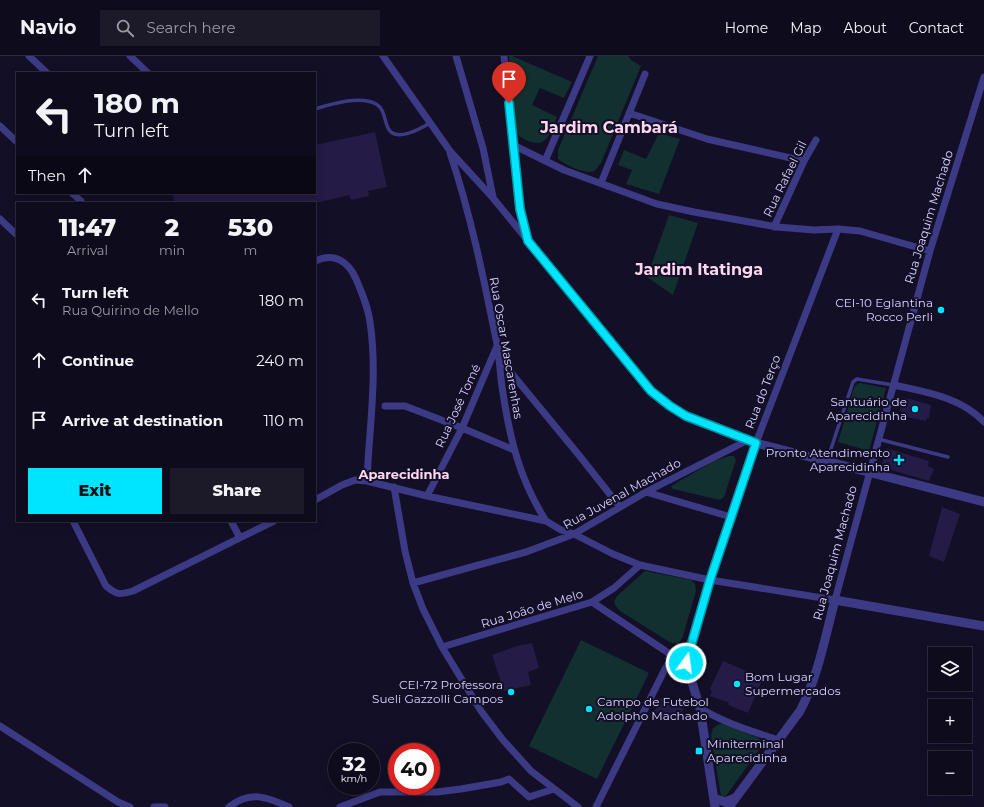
<!DOCTYPE html>
<html lang="en">
<head>
<meta charset="utf-8">
<style>
  :root { --surface:#0e0b1c; --page:#1c1929; --text:#f1f3f6; --muted:#9b9ba3; --line:#2e2b3b; --accent:#00e5ff }
  body { margin:0; font-family:Montserrat,sans-serif; background:var(--page); color:var(--text); height:100vh; display:flex; flex-direction:column; font-size:15px; white-space:nowrap }
  * { box-sizing:border-box; margin:0 }
  p { font-size:13px; color:var(--muted) }
  .icon { flex:none; width:22px; height:22px; fill:none; stroke:currentColor; stroke-width:2; stroke-linecap:round; stroke-linejoin:round }
  .map { position:relative; flex:1; overflow:hidden }
  .sheet { position:absolute; left:16px; top:146px; width:300px; height:320px; display:flex; flex-direction:column; background:var(--surface); border-radius:0px; box-shadow:0 2px 10px #0003,0 0 0 1px var(--line) }
  .sheet>* { flex:none }
  .guide { position:absolute; left:16px; top:16px; width:300px; height:122px; border-radius:0px; box-shadow:0 2px 10px #0003,0 0 0 1px var(--line); background:#0e0b1c; color:var(--text); overflow:hidden }
  .buttons { position:absolute; left:928px; top:591px; display:grid; gap:8px }
  .buttons a { display:grid; place-items:center; width:44px; height:44px; border-radius:0px; background:var(--surface); box-shadow:0 2px 10px #0003,0 0 0 1px var(--line); font-size:20px }
  .speed { position:absolute; left:328px; top:687px; display:flex; gap:8px; font-size:20px; font-weight:700; text-align:center }
  .speed>* { display:grid; place-content:center; width:52px; height:52px; border-radius:50%; background:var(--surface); box-shadow:0 2px 10px #0003,0 0 0 1px var(--line); line-height:1 }
  .speed small { font-size:10px; font-weight:400 }
  .speed .limit { border:6px solid #d22; background:#fff; color:#111 }
  .pin { position:absolute; display:grid; place-items:center; width:34px; height:34px; color:#fff; margin:-41px -17px; border-radius:50% 50% 50% 0; rotate:-45deg; box-shadow:0 0 4px #0007 }
  .pin .icon { rotate:45deg }
  .me { position:absolute; width:44px; margin:-22px; rotate:14deg; stroke-linejoin:round; filter:drop-shadow(0 0 3px #0008) }
  .turn { display:flex; align-items:center; gap:14px; height:84px; padding:0 12px; font-size:18px }
  .turn .icon { width:52px; height:52px; stroke-width:2.5 }
  .turn b { display:block; font-size:28px; line-height:34px }
  .then { display:flex; align-items:center; height:38px; padding:0 12px; background:#0003; gap:8px; font-size:15px }
  .eta { display:flex; justify-content:space-evenly; align-items:center; height:68px; text-align:center }
  .eta b { font-size:24px; font-weight:800; line-height:28px }
  .action { display:flex; gap:8px; margin-top:auto; padding:8px 12px }
  .action a { flex:1; height:46px; border-radius:0px; background:var(--accent); color:#111; font-size:16px; font-weight:800; line-height:46px; text-align:center }
  .action a+a { background:var(--page); color:var(--text) }
  ul { padding:0; list-style:none }
  li { display:flex; align-items:center; gap:12px; height:60px; padding:0 12px }
  li div { flex:1 }
  li b { display:block; font-size:15px }
  li em { font-style:normal }
  header { display:flex; align-items:center; gap:24px; box-sizing:border-box; height:56px; padding:0 20px; background:var(--surface); border-bottom:1px solid var(--line) }
  header strong { font-size:19px }
  nav { display:flex; gap:22px; margin-inline-start:auto; font-size:14px }
  .search { width:280px; height:36px; background:var(--page); display:flex; align-items:center; gap:10px; box-sizing:border-box; padding:0 14px; border-radius:0px; color:var(--muted); font-size:15px }
  .map>svg:first-child { display:block }
  .green { fill:#12302f }
  .building { fill:#241b47 }
  .lines { fill:none; stroke-linecap:round; stroke-linejoin:round }
  .service { stroke:#3d3a85; stroke-width:3.5 }
  .minor { stroke:#3d3a85; stroke-width:7 }
  .tertiary { stroke:#3d3a85; stroke-width:9 }
  .route-casing { stroke:#0095a6; stroke-width:10 }
  .route { stroke:#00e5ff; stroke-width:7 }
  .poi-dot { fill:#00e5ff; stroke:#130f26; stroke-width:1.5 }
  .labels { text-anchor:middle; stroke-width:4; stroke-linejoin:round; paint-order:stroke }
  .street-label { font-size:12px; fill:#d9d4ff; stroke:#130f26 }
  .poi-label { font-size:12px; fill:#d9d4ff; stroke:#130f26; text-anchor:end }
  .neighbourhood-label { font-size:13px; font-weight:bold; fill:#ffd6f0; stroke:#130f26 }
  .district-label { font-size:16px; font-weight:bold; fill:#ffd6f0; stroke:#130f26 }
</style>
</head>
<body>
<header>
<strong>Navio</strong>
<div class="search"><svg class="icon" aria-label="search" viewBox="0 0 24 24"><circle cx="10" cy="10" r="6"/><path d="M15 15l6 6"/></svg>Search here</div>
<nav><a>Home</a><a>Map</a><a>About</a><a>Contact</a></nav>
</header>
<div class="map">
<svg width="984" height="751" viewBox="0 0 984 751">
  <rect width="100%" height="100%" fill="#130f26"/>
  <path class="green" d="M509 0H512L572 26 564 42 540 32 532 49 557 61C554 68 551 79 545 84 538 91 522 84 517 77 515 74 514 71 513 68Z
    M598 0H628L631 4 641 10 601 107C599 109 597 113 594 115 586 119 565 109 558 103V94Z
    M659 77 680 83 659 138 626 128 632 114 618 109 624 94 646 103Z
    M669 159 698 167 673 239 647 221Z
    M860 327 886 332 869 395 838 386 854 332 856 329Z
    M729 400H734L736 404 724 441 720 444 673 433 671 430 714 405Z
    M645 515 691 524 695 528 696 535 682 583 678 588 671 587 620 555 615 549 614 545 617 540Z
    M581 584 649 617 597 723 529 690Z
    M720 668H723L759 682 761 686V691L726 740 723 741 721 740 711 680 713 672Z"/>
  <path class="building" d="M375 76 387 131 368 135 369 140 351 144 349 139 316 147H175L172 137H315V89Z
    M903 341 931 349 929 362H927L926 365 908 361 900 355Z
    M886 392 929 405 928 410 934 413 929 425 881 411Z
    M942 451 960 458 944 506 929 500Z
    M532 587 539 612 528 616 531 629 504 635 492 599 517 590Z
    M723 605 763 622 748 657 728 649 729 647 710 640 712 635 710 633Z
    M661 642 684 652 675 667 654 656Z"/>
  <g class="lines">
    <path class="service" d="M315 53C331 48 361 39 376 48 385 53 384 64 388 72 395 87 420 73 430 67
      M878 383 948 401
      M827 405 853 326 857 323 893 329"/>
    <path class="minor" d="M29 0 47 17
      M130 0 148 17
      M383 0 450 95 493 142 651 335 670 350 686 360 746 385 756 387 838 173
      M456 0 483 92 493 141
      M504 0 519 153 527 182
      M629 57 707 83 804 105
      M0 70 17 86
      M513 89 564 114 657 148 694 156 777 171 814 174 838 173 860 175 930 195
      M450 97C471 159 484 224 497 288 500 304 500 321 503 337 510 384 520 424 546 465
      M545 105 590 0
      M601 127 645 18
      M72 137 81 145
      M0 163 17 179
      M774 171 804 105 816 84
      M315 205C334 196 348 205 356 223 362 237 368 251 370 266 378 319 369 372 367 425
      M499 302 578 398 620 451
      M894 329C925 336 961 341 984 366
      M385 350H405L462 372 514 394
      M394 431 405 495 413 527 423 553 442 591 481 655 503 684 531 715 578 751
      M646 436 731 461
      M427 440 462 372 497 290
      M315 444 342 429 355 424 367 425 427 440 546 465 561 474 574 478 613 498 640 509 710 524 835 544 930 195 984 21
      M73 465 106 530C117 539 119 539 133 535L274 465
      M231 465 240 482
      M413 527 526 496 574 478 646 436 746 385
      M592 546 673 600 686 607
      M442 591 592 546 614 532 640 509
      M700 652C724 667 752 675 778 684
      M0 670 118 746 130 751
      M154 751H165
      M229 751C250 734 267 741 289 751
      M340 751 380 736H437L461 733 501 726 509 723 529 741 554 733
      M596 751 665 613 673 600"/>
    <path class="tertiary" d="M714 742 725 746 735 742
      M715 751 700 652 686 607 710 524 756 387 984 446
      M729 751 800 655C818 621 825 581 835 544L984 570"/>
  </g>
  <g class="lines">
    <g class="route-casing">
      <path id="route" d="M509 47 520 153 528 185 651 335 670 350 686 360 756 387 710 524 686 607"/>
    </g>
    <use href="#route" class="route"/>
  </g>
  <g class="poi-dot">
    <circle cx="941" cy="254" r="4"/>
    <circle cx="915" cy="353" r="4"/>
    <path d="M897 398h4v4h4v4h-4v4h-4v-4h-4v-4h4z"/>
    <circle cx="737" cy="628" r="4"/>
    <circle cx="511" cy="636" r="4"/>
    <circle cx="589" cy="653" r="4"/>
    <rect x="695" y="691" width="8" height="8" rx="2"/>
  </g>
  <g class="labels">
    <g class="street-label">
      <text transform="translate(785 123) rotate(-64)" y="4">Rua Rafael Gil</text>
      <text transform="translate(929 161) rotate(-73)" y="4">Rua Joaquim Machado</text>
      <text transform="translate(506 292) rotate(80)" y="4">Rua Oscar Mascarenhas</text>
      <text transform="translate(763 336) rotate(-69)" y="4">Rua do Terço</text>
      <text transform="translate(458 350) rotate(-65)" y="4">Rua José Tomé</text>
      <text transform="translate(622 438) rotate(-29)" y="4">Rua Juvenal Machado</text>
      <text transform="translate(835 497) rotate(-75)" y="4">Rua Joaquim Machado</text>
      <text transform="translate(532 553) rotate(-17)" y="4">Rua João de Melo</text>
    </g>
    <g class="poi-label">
      <text x="933" y="251">CEI-10 Eglantina<tspan x="933" dy="14">Rocco Perli</tspan></text>
      <text x="907" y="350">Santuário de<tspan x="907" dy="14">Aparecidinha</tspan></text>
      <text x="890" y="401">Pronto Atendimento<tspan x="890" dy="14">Aparecidinha</tspan></text>
      <text x="745" y="625" text-anchor="start">Bom Lugar<tspan x="745" dy="14">Supermercados</tspan></text>
      <text x="503" y="633">CEI-72 Professora<tspan x="503" dy="14">Sueli Gazzolli Campos</tspan></text>
      <text x="597" y="650" text-anchor="start">Campo de Futebol<tspan x="597" dy="14">Adolpho Machado</tspan></text>
      <text x="707" y="692" text-anchor="start">Miniterminal<tspan x="707" dy="14">Aparecidinha</tspan></text>
    </g>
    <g class="neighbourhood-label">
      <text x="404" y="423">Aparecidinha</text>
    </g>
    <g class="district-label">
      <text x="609" y="77">Jardim Cambará</text>
      <text x="699" y="219">Jardim Itatinga</text>
    </g>
  </g>
</svg>
<div class="buttons">
<a><svg class="icon" aria-label="layers" viewBox="0 0 24 24"><path d="M12 4l9 5-9 5-9-5zM3 14l9 5 9-5"/></svg></a>
<a>+</a>
<a>−</a>
</div>
<div class="speed"><div>32<small>km/h</small></div><div class="limit">40</div></div>
<div class="pin" style="left:509px;top:47px;background:#d93025"><svg class="icon" aria-label="arrive" viewBox="0 0 24 24"><path d="M6 21V4h12l-3 4 3 4H6"/></svg></div>
<svg class="me" style="left:686px;top:607px" viewBox="-20 -20 40 40"><circle r="17" fill="#00e5ff" stroke="#fff" stroke-width="3"/><path d="M0-11L8 9 0 5-8 9z" fill="#fff"/></svg>
<div class="guide">
<div class="turn"><svg class="icon" aria-label="left" viewBox="0 0 24 24"><path d="M17 20v-9H6M10 6l-5 5 5 5"/></svg><div><b>180 m</b>Turn left</div></div>
<div class="then">Then<svg class="icon" aria-label="ahead" viewBox="0 0 24 24"><path d="M12 20V5M6 11l6-6 6 6"/></svg></div>
</div>
<section class="sheet">
<div class="eta">
<div><b>11:47</b><p>Arrival</p></div>
<div><b>2</b><p>min</p></div>
<div><b>530</b><p>m</p></div>
</div>
<ul>
<li><svg class="icon" aria-label="left" viewBox="0 0 24 24"><path d="M17 20v-9H6M10 6l-5 5 5 5"/></svg><div><b>Turn left</b><p>Rua Quirino de Mello</p></div><em>180 m</em></li>
<li><svg class="icon" aria-label="ahead" viewBox="0 0 24 24"><path d="M12 20V5M6 11l6-6 6 6"/></svg><div><b>Continue</b></div><em>240 m</em></li>
<li><svg class="icon" aria-label="arrive" viewBox="0 0 24 24"><path d="M6 21V4h12l-3 4 3 4H6"/></svg><div><b>Arrive at destination</b></div><em>110 m</em></li>
</ul>
<div class="action"><a>Exit</a><a>Share</a></div>
</section>
</div>
</body>
</html>
